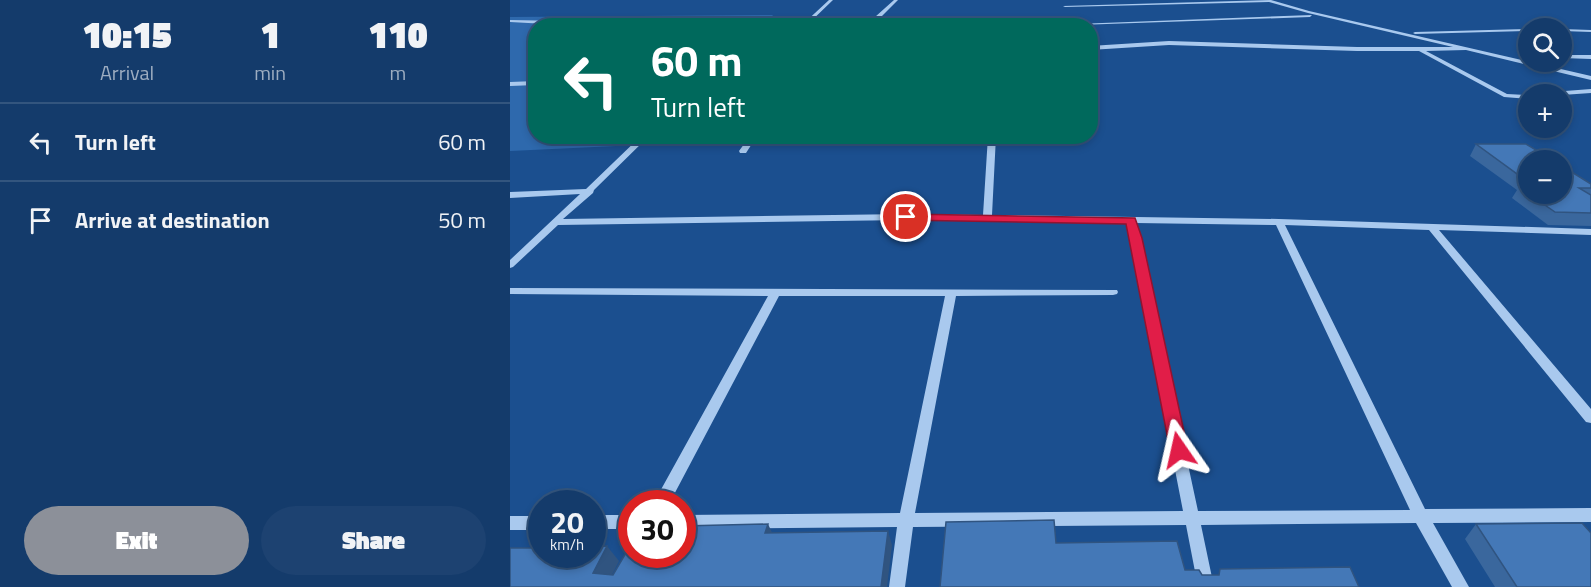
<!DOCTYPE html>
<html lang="en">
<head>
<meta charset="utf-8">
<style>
  :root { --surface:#143b6b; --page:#1d4271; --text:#f1f3f6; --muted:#9dadc1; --line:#33557e; --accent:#8c9099 }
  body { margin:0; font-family:"Titillium Web",sans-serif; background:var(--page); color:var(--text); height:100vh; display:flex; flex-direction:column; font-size:22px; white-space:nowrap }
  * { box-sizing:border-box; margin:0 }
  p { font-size:20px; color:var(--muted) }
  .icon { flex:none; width:33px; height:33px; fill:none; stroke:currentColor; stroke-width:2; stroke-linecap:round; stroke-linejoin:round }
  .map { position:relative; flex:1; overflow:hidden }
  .side { display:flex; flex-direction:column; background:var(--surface); width:510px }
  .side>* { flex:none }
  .guide { position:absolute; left:18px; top:18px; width:570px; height:126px; border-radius:24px; box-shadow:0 3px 9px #0003,0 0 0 2px var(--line); background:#00695c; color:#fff; overflow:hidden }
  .buttons { position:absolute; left:1008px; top:18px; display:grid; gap:12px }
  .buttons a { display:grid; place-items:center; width:54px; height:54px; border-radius:50%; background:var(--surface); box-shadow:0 3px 9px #0003,0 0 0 2px var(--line); font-size:30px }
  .speed { position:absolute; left:18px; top:490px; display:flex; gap:12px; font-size:30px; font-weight:700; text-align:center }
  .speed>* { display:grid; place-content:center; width:78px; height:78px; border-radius:50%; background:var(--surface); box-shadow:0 3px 9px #0003,0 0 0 2px var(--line); line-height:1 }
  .speed small { font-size:15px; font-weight:400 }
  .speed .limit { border:9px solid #d22; background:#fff; color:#111 }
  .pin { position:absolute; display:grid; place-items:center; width:51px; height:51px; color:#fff; margin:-26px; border:3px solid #fff; border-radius:50%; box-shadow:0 2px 6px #0007 }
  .me { position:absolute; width:66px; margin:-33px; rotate:349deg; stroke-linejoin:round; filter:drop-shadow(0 0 4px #0008) }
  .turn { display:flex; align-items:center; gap:21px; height:126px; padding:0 24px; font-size:27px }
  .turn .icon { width:78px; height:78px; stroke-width:2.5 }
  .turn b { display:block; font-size:42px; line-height:51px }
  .eta { display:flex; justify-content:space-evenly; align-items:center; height:102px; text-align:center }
  .eta b { font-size:36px; font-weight:800; line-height:42px }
  .cta { display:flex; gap:12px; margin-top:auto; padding:12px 24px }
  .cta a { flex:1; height:69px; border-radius:36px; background:var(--accent); color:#fff; font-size:24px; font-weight:800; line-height:69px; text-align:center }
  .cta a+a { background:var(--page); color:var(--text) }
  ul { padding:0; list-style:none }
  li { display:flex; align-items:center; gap:18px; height:78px; padding:0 24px; border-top:2px solid var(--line) }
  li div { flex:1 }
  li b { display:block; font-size:22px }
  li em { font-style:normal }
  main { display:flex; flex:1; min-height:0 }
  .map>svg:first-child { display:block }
  .green { fill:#2e69ad }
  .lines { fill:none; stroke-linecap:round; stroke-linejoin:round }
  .minor { fill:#a9c9ee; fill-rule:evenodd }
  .wall { fill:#3a679d }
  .shaded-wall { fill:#305480 }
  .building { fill:#4478b7; stroke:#305480; stroke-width:1.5 }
  .route { fill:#e11d48; stroke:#92132f; stroke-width:1.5 }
</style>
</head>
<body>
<main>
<section class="side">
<div class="eta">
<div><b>10:15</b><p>Arrival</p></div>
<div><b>1</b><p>min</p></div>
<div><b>110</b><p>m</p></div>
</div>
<ul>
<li><svg class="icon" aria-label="left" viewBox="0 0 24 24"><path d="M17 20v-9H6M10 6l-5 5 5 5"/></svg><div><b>Turn left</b></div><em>60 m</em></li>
<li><svg class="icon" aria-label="arrive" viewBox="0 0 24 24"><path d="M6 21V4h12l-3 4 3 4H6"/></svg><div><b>Arrive at destination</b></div><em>50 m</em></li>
</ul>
<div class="cta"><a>Exit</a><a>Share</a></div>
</section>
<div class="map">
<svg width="1081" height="587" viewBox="0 0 1081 587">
  <rect width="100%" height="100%" fill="#1b4f8f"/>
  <path class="green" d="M263 15 254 26H26V136L114 137 106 146 0 151V17Z"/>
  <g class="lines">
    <path class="minor" d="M319 0H323L296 26H291Z
      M384 0H388L369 19H365V17Z
      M761 0 799 11 1081 76V80L956 50 916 51 997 94 1018 95V99L994 97 909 51H847L659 45 580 50V46L659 41 847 47H943L798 13 759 2 555 7 553 6Z
      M802 15 800 17 568 25 566 24Z
      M478 18 480 19 482 26H478L476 19Z
      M0 20 54 21 73 26 0 22Z
      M1018 29V31L905 34 903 33 905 32Z
      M1052 29 1081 30V32L1052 31Z
      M1081 55V59L1052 58V55Z
      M26 81V85L0 86V82Z
      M1081 89V93L1052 95 1039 94 1042 92Z
      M131 136H139L84 190 83 193 53 219 396 214 473 215 478 136H486L482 215 769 219 1081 229V235L929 230 1081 409V423L1076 422 919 230 775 225 915 509 1081 508V522L923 523 959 587H942L906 523 691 525 704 587H688L676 525 403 527 395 587H379L387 527 172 529V515L390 513 435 296H269L159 504H143L258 296 0 294V288L607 290 608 292 607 294 603 295 446 296 405 513 673 511 617 223 396 220 48 225 3 267 0 268V260L70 194 0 198V192L76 189ZM626 223 766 225 900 510 688 511Z
      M240 136H247L236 153H230L229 151Z
      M351 136H358L356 145 349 143Z
      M82 515H122V529H82Z
      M0 516H32V530H0Z"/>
  </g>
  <path class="wall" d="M966 144 1018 160V194H1052L1081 184V226L1038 225 1002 198 1007 190 960 156Z
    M966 524 1081 587H985L955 539Z"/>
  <path class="shaded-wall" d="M258 524 265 539 255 533Z
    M378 531 382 545 377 587H371Z
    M97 546 109 561 96 587 83 573Z"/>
  <path class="building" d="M966 144H1016L1043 160H1018V182Z
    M1052 166 1081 184V188H1069L1081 195V213L1045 212 1019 194H1052Z
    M1009 186H1018V193Z
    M544 520 546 543 667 541 675 570H689L692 575H709L710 569 840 567 849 587H430L436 522Z
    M1072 523 1081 533V587H1007L966 524Z
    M258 524 255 533 378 531 371 587H0V548H32V555H82V547L97 546 83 573 103 575 120 546H122V555H172V526Z"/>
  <path class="route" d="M396 214 625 218 632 238 678 450 675 456 669 458 663 456 660 450 616 224 392 220V215Z"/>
</svg>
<div class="buttons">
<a><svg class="icon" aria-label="search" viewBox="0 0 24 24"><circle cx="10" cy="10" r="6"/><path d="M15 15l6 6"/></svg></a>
<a>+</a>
<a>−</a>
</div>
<div class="speed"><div>20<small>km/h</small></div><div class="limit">30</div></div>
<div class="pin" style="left:396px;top:217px;background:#d93025"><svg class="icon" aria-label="arrive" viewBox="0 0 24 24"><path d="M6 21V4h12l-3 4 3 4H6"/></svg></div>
<svg class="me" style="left:669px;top:450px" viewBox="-20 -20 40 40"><path d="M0-17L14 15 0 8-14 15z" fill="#e11d48" stroke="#fff" stroke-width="4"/></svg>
<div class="guide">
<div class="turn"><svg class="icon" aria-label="left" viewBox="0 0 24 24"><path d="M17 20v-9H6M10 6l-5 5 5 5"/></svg><div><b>60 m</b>Turn left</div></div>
</div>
</div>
</main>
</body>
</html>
